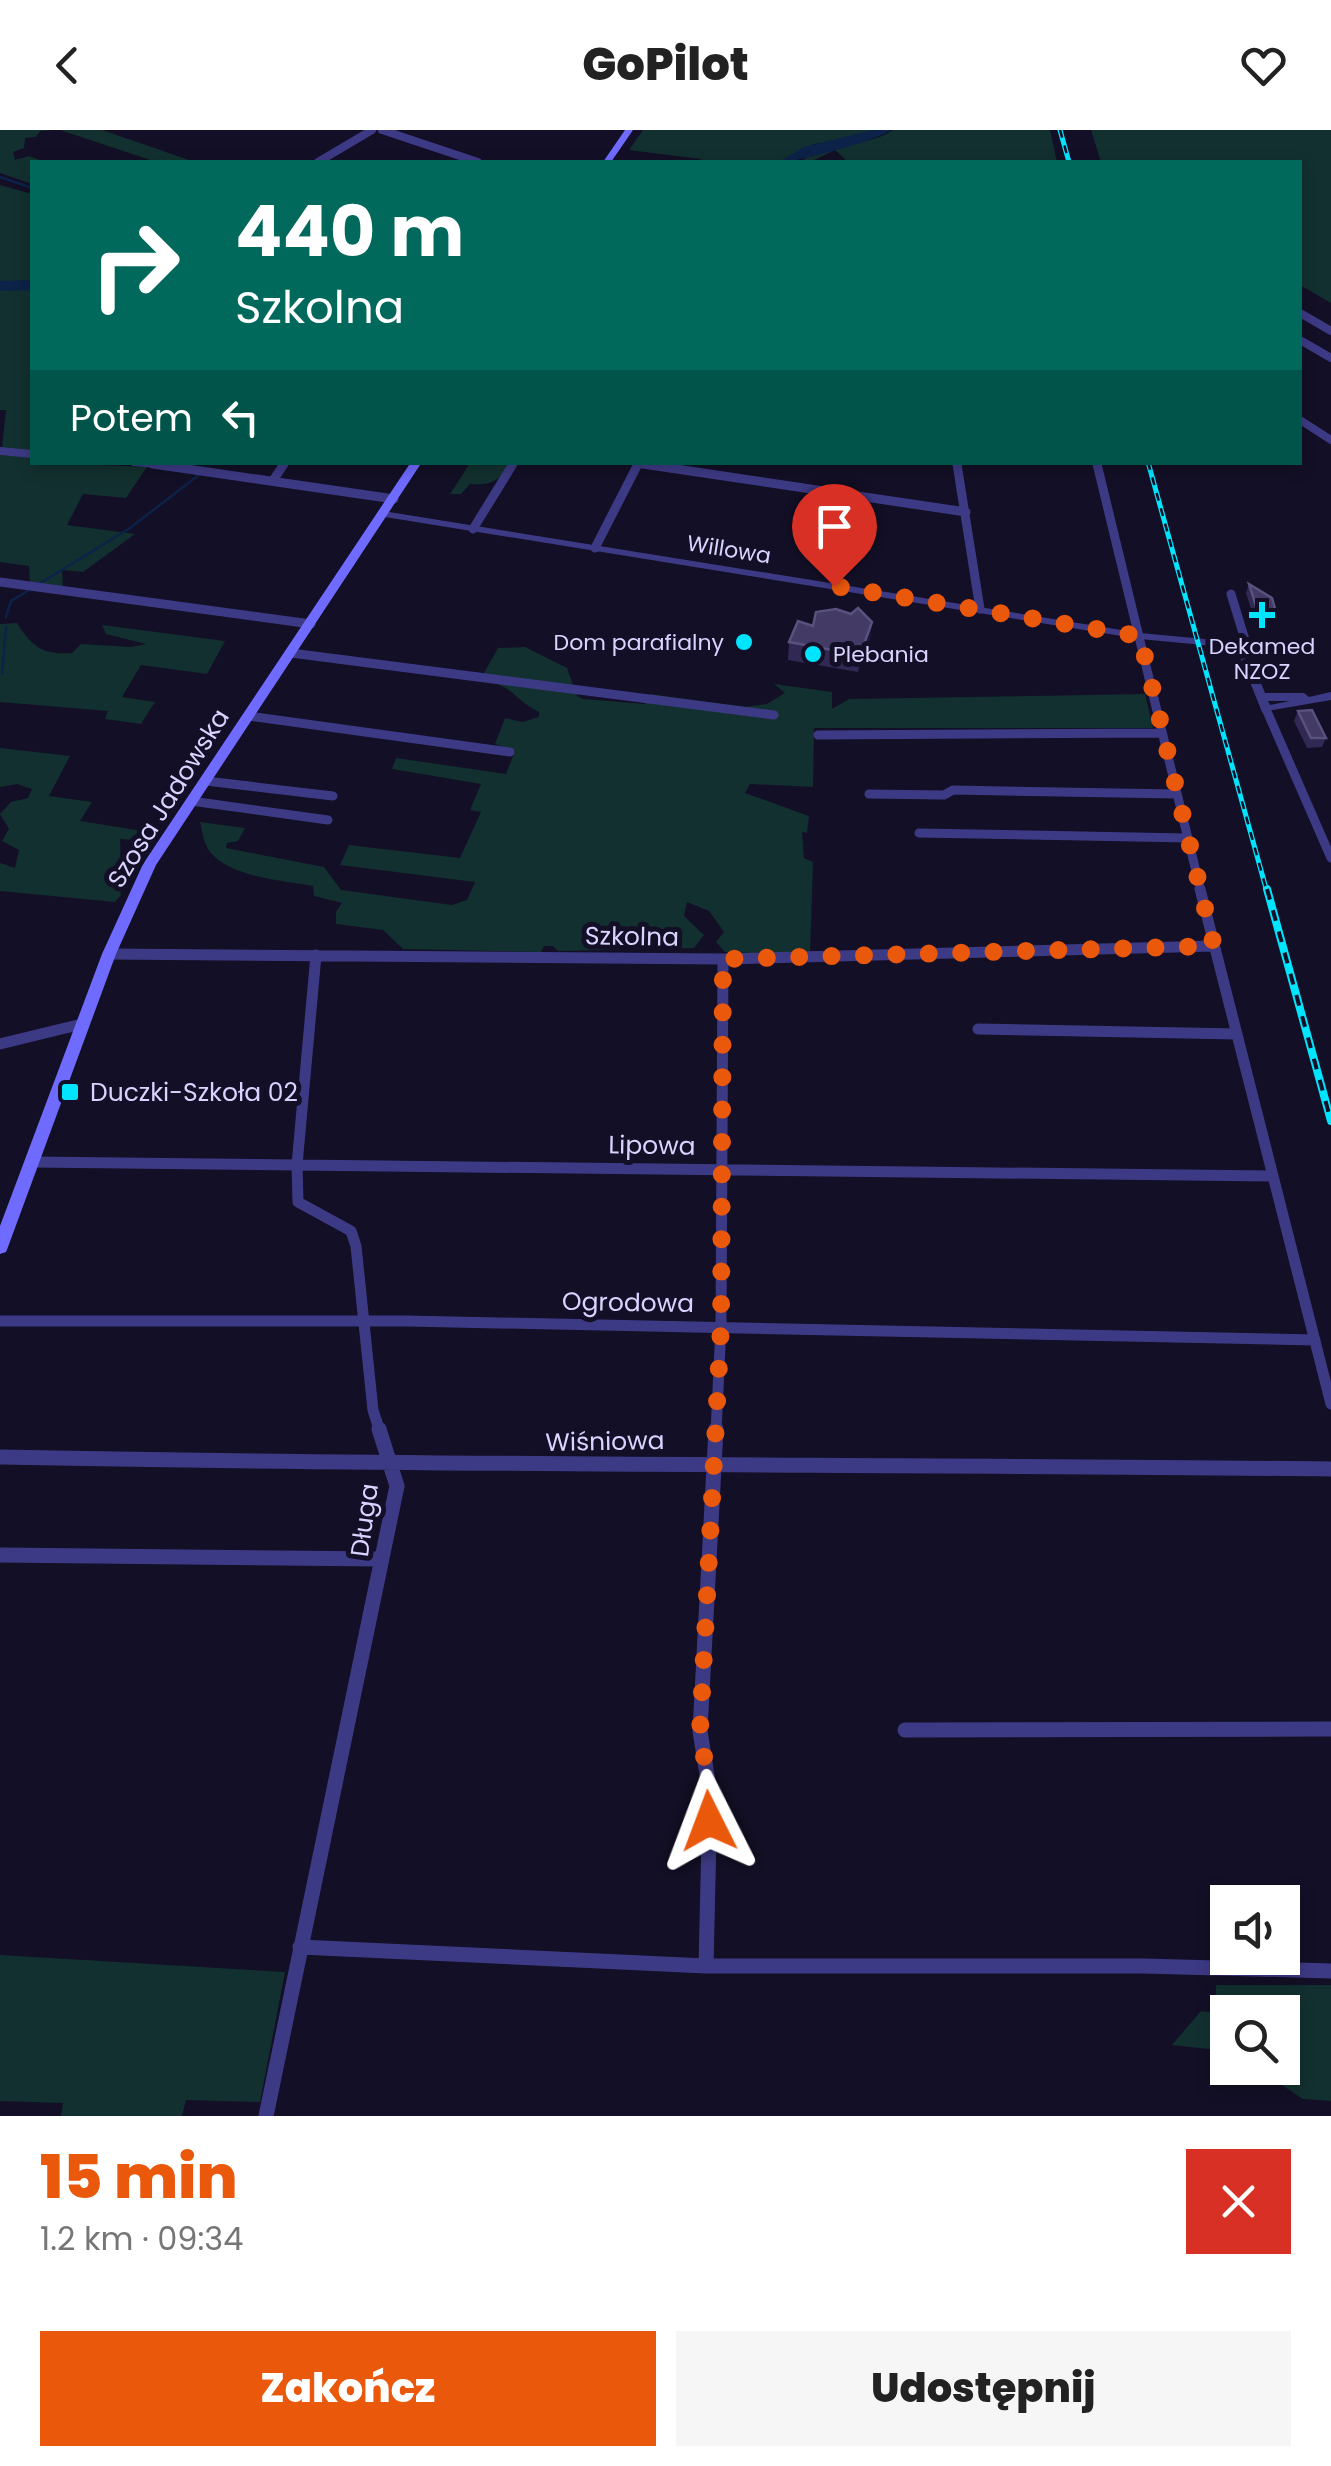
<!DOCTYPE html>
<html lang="pl">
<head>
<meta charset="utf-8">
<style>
  :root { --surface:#fff; --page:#f6f6f6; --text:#222; --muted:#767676; --accent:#ea580c }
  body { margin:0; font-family:Poppins,sans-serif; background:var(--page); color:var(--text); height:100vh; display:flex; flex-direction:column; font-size:38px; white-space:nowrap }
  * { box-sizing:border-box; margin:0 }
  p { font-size:32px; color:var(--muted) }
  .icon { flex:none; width:55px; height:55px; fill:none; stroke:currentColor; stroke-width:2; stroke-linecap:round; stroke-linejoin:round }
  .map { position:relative; height:1986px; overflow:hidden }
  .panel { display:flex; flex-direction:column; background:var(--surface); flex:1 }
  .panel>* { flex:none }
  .top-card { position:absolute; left:30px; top:30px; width:1272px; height:305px; border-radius:0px; box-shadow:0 5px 15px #0003; background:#00695c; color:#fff; overflow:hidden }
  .controls { position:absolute; left:1210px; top:1755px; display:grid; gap:20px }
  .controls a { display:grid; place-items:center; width:90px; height:90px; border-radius:0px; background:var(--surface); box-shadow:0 5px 15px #0003; font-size:50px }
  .pin { position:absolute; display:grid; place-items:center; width:85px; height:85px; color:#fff; margin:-102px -42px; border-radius:50% 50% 50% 0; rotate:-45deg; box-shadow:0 0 10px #0007 }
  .pin .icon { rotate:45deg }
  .me { position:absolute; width:110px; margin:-55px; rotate:357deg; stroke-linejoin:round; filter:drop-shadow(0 0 8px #0008) }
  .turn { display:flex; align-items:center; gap:35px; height:210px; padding:0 40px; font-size:45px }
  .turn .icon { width:130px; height:130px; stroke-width:2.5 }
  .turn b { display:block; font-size:70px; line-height:85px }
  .then { display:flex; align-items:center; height:95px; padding:0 40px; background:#0003; gap:20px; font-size:38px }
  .round { display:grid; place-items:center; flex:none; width:105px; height:105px; border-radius:0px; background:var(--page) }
  .overview { display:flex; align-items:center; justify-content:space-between; height:170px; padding:0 40px }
  h1 { font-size:60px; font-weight:800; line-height:75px; color:var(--accent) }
  .action { display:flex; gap:20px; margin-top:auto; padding:20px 40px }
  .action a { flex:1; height:115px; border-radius:0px; background:var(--accent); color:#fff; font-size:40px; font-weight:800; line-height:115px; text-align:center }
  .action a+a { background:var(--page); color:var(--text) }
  header { display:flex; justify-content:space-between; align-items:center; height:130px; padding:0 40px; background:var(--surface); font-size:45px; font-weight:800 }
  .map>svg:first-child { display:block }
  .green { fill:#12302f }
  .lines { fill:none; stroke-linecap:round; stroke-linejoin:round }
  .stream { stroke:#0c2248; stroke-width:2.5 }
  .river { fill:#0c2248; fill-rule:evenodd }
  .minor-far3 { stroke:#3d3a85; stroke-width:8 }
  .minor-far2 { stroke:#3d3a85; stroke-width:9 }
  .minor-far1 { stroke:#3d3a85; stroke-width:11 }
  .minor { stroke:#3d3a85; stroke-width:15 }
  .tertiary { fill:#3d3a85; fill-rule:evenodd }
  .secondary { fill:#6f6bff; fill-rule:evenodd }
  .rail-far1-casing { stroke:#00e5ff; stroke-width:5 }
  .rail-casing { stroke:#00e5ff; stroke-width:8 }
  .rail-far1 { stroke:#130f26; stroke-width:2.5; stroke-dasharray:8; stroke-linecap:butt }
  .rail { stroke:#130f26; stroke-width:4; stroke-dasharray:11; stroke-linecap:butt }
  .wall { fill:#312854 }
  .shaded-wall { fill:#1d163a }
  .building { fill:#433a66; stroke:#5a527e; stroke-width:2.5 }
  .route { stroke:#ea580c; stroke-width:18; stroke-dasharray:0 32.4 }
  .poi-dot { fill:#00e5ff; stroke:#130f26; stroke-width:4 }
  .labels { text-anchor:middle; stroke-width:10; stroke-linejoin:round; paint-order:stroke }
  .far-street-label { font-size:22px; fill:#d9d4ff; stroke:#130f26 }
  .far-poi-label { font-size:22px; fill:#d9d4ff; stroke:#130f26; text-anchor:end }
  .street-label { font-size:25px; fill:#d9d4ff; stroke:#130f26 }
  .poi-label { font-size:25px; fill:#d9d4ff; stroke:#130f26; text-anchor:start }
</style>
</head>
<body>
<header><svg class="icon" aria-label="back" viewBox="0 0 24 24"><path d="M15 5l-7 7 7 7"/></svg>GoPilot<svg class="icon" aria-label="heart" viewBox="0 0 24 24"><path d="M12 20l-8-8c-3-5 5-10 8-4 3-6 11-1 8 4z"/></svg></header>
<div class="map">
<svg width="1331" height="1986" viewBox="0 0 1331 1986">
  <rect width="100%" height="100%" fill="#130f26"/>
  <path class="green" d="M0 0H54L40 1 36 7 25 8 24 18 13 22 15 30 29 26 45 32H32V54L0 43Z
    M60 0H102L195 32H156Z
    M643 0H878L862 7 814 14 781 32H700L701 29 629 20Z
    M893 0H1050L1057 32H848L835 20 810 32H800C831 9 864 19 893 0Z
    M1091 0H1331V173L1300 155V32H1101Z
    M0 55 32 64V321L2 318 6 280H0Z
    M0 325 32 327V332L147 337 126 368 83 364 67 395 135 404 83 442 62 440 63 459 30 455 29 436 0 432Z
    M470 333H511C500 351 491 356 470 354L461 364H450Z
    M17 493C32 517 43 525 72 523L81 514 131 517 146 514 106 504 102 495 225 511 207 544 141 535 122 567 155 572 141 594 105 589 108 581 0 572V494Z
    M525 517 567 538 577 566 583 569 645 574 650 564 744 577 767 574 785 563 774 554 832 562V579L849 569 1145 564 1153 598H814L813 657 750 654 745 663 809 686 807 703 802 702 804 728 813 732 810 825 725 822 716 812 724 802 709 781 687 772 684 786 704 805 694 818 558 821 553 816H544L541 822 403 819 383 800 336 794V782L342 773 314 766 313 756C282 750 232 748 210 722 204 714 202 702 200 692L245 698 238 711 227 713 226 718 324 737 341 760 452 775 467 770 475 752 340 735 349 715 460 728 481 682 470 680 481 654 392 639 396 628 506 644 515 621 495 614 505 588 522 592 539 587V582C512 569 515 555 480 550L498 518Z
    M0 618 70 626 49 666 92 672 80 691 155 703 150 711 120 709C122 729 116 746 121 765L115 772 0 761V733L15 738 19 720 2 711 9 699 0 684 11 672 28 668 32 659 17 654 0 657Z
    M0 1825 285 1842 260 1972 186 1970 182 1986H61L63 1973 0 1971Z
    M1216 1855H1331V1971L1303 1969 1256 1938H1282V1882H1228L1227 1921 1172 1915 1201 1881 1215 1883Z"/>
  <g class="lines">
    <path class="stream" d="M0 47 32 58
      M39 454 130 398 200 344
      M6 487 11 471 29 460
      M2 544 6 497"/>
    <path class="river" d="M873 0H891C879 10 794 33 779 32L804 17Z
      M32 150V160L0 161V151Z"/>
    <path class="minor-far3" d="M382 0 478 32
      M318 32 372 0
      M1300 183 1331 201
      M1300 210 1331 228
      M1300 290 1331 310
      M0 321 32 324
      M134 332 179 336
      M957 332 958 336
      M1097 332 1098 336
      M638 333 660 336
      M282 336 285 332
      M511 336 514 332
      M637 336 639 332"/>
    <path class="minor-far2" d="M153 334 394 369
      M643 334 966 382
      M957 334 980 479
      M1097 334 1201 762
      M274 349 284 334
      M473 399 513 334
      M595 418 638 334
      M0 452 311 494
      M1231 464 1246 513 1239 518
      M291 523 774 585
      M1266 579 1331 728
      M249 586 510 622
      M818 605 1161 603
      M206 651 333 666
      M869 664 944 665 953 660 1176 664
      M191 671 328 690
      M919 703 1187 708"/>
    <path class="minor-far1" d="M1200 759 1331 1274
      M109 824 723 829 1214 816
      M316 825 297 1035 298 1072 351 1101 356 1116 373 1280 380 1302
      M978 899 1237 904
      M0 914 82 894
      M33 1032 1271 1046
      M0 1191H408L1315 1210
      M716 1302 721 1196 723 829"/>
    <path class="minor" d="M0 1327C444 1336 887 1334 1331 1339
      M0 1425 382 1429
      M905 1600 1331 1599
      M300 1817 706 1836H1144L1331 1841
      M706 1836 710 1664 700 1601 716 1299
      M266 1986 397 1356 379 1299"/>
    <path class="tertiary" d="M383 381 1140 503 1226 511 1248 521 1265 563H1304L1309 567 1331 562V570L1262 582 1239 525 1224 517 1140 509 379 386V382ZM1268 571H1290L1270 575Z"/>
    <path class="secondary" d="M625 0H633L611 32H603Z
      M411 332H422L156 735 116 824 8 1117 6 1122 0 1124V1096L102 824 143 734Z"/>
    <g class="rail-far1-casing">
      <path id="rail-far1" d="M1060 0 1069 32
        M1148 332 1267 762"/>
    </g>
    <g class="rail-casing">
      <path id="rail" d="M1267 759 1331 991"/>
    </g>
    <use href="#rail-far1" class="rail-far1"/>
    <use href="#rail" class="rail"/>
  </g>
  <path class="wall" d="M1249 454 1276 482 1273 492H1255L1246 463Z
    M872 492 870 509 858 542 788 530 789 512 813 496Z
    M1298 581 1326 608 1322 617 1307 618 1294 591Z"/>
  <path class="shaded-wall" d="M872 492 870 509 858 542 860 525Z"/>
  <path class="building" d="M1249 454 1272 468 1276 482H1258Z
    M858 478 872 492 860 525 789 512 798 491 813 496 816 482 836 479 851 484Z
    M1312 580 1326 608H1311L1298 581Z"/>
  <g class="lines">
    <path class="route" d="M709 1691 710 1664 700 1601 721 1196 723 829 1214 816 1140 506 834 456"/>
  </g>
  <g class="poi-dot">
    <path d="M1257 470h10v10h10v10h-10v10h-10v-10h-10v-10h10z"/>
    <circle cx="744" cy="512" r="10"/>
    <circle cx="813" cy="524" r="10"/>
    <rect x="60" y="952" width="20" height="20" rx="5"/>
  </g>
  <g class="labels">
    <g class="far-street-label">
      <text transform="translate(729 419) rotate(9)" y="8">Willowa</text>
    </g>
    <g class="far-poi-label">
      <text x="724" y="520">Dom parafialny</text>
      <text x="1262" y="524" text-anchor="middle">Dekamed<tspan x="1262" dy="25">NZOZ</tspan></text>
      <text x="833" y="532" text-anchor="start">Plebania</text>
    </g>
    <g class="street-label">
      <text transform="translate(168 668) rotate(-58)" y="9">Szosa Jadowska</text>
      <text transform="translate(632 806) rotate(1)" y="9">Szkolna</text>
      <text transform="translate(652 1015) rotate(1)" y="9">Lipowa</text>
      <text transform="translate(628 1172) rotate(1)" y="9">Ogrodowa</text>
      <text transform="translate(605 1311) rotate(-1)" y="9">Wiśniowa</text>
      <text transform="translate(364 1390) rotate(-82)" y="9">Długa</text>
    </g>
    <g class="poi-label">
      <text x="90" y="971">Duczki-Szkoła 02</text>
    </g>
  </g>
</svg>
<div class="controls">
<a><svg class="icon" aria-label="sound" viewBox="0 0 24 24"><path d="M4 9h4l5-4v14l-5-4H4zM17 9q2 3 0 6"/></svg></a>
<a><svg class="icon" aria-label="search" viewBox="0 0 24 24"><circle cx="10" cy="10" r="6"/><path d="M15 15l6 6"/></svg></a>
</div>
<div class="pin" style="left:834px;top:456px;background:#d93025"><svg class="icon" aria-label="arrive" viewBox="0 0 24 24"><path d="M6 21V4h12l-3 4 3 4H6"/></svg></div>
<svg class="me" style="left:709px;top:1691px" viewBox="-20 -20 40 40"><path d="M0-17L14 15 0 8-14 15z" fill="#ea580c" stroke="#fff" stroke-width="4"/></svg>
<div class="top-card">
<div class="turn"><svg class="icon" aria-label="right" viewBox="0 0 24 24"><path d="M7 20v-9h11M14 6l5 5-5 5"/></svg><div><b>440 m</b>Szkolna</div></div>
<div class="then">Potem<svg class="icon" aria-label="left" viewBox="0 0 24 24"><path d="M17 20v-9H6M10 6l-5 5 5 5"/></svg></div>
</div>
</div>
<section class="panel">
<div class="overview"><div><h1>15 min</h1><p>1.2 km · 09:34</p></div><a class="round" style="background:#d93025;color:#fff"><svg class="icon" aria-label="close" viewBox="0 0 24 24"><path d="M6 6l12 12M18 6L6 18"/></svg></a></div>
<div class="action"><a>Zakończ</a><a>Udostępnij</a></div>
</section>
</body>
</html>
